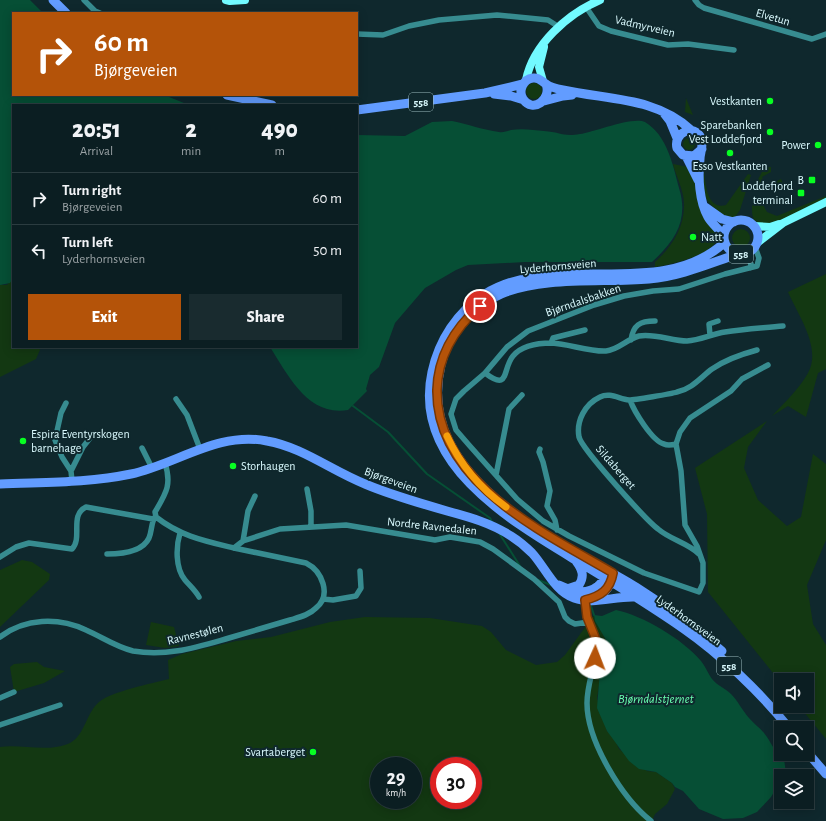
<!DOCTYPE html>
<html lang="en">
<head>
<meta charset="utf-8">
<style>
  :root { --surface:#0b1e22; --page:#192b2f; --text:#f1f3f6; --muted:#9aa2a5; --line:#2b3c40; --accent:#b45309 }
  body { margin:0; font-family:"Alegreya Sans",sans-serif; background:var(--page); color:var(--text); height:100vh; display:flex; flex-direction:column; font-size:15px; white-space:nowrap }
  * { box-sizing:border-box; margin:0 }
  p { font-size:13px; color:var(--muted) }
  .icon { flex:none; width:22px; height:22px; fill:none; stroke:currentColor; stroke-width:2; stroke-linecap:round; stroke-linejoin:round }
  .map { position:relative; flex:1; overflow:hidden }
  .side { position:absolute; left:12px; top:104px; width:346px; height:244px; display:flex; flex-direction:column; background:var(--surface); border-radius:0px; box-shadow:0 2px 10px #0003,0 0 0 1px var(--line) }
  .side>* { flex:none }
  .banner { position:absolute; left:12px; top:12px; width:346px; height:84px; border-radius:0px; box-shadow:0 2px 10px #0003,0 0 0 1px var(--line); background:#b45309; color:#fff; overflow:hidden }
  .buttons { position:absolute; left:774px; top:673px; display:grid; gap:8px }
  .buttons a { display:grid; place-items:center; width:40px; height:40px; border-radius:0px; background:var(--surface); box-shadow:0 2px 10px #0003,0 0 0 1px var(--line); font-size:20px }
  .speed { position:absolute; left:370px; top:757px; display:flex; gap:8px; font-size:20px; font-weight:700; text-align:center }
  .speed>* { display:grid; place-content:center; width:52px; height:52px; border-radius:50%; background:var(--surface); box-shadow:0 2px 10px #0003,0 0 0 1px var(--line); line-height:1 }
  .speed small { font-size:10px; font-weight:400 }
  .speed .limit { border:6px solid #d22; background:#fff; color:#111 }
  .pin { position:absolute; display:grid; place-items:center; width:34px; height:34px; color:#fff; margin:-17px; border:2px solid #fff; border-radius:50%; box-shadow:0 1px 4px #0007 }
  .me { position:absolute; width:44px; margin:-22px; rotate:2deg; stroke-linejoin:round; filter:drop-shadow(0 0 3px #0008) }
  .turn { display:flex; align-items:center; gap:14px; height:84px; padding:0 16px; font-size:18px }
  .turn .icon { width:52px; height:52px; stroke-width:2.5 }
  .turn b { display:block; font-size:28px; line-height:34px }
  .eta { display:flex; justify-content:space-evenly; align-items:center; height:68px; text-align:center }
  .eta b { font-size:24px; font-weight:800; line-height:28px }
  .action { display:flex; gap:8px; margin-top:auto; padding:8px 16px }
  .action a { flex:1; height:46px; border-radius:0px; background:var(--accent); color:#fff; font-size:16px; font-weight:800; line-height:46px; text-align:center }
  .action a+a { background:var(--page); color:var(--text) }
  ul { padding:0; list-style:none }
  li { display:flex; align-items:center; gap:12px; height:52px; padding:0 16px; border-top:1px solid var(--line) }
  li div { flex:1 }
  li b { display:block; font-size:15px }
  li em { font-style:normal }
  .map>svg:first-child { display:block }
  .green { fill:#133812; fill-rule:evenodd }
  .water { fill:#064f35 }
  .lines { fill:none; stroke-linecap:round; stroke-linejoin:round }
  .stream { stroke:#064f35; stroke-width:2 }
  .street { stroke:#378c90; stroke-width:5.5 }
  .secondary { stroke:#72faff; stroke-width:8 }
  .primary { stroke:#629cff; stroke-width:9 }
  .route-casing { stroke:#753606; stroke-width:10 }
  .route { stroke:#b45309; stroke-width:7 }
  .slow { stroke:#f59e0b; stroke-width:7 }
  .poi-dot { fill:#07ff22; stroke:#0f282d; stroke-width:1.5 }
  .labels { text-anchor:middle; stroke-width:4; stroke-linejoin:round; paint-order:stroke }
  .shield { fill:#0f282d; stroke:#9ebcc0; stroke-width:1 }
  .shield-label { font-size:11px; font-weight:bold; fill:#dbfbff }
  .street-label { font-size:12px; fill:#dbfbff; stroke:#0f282d }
  .poi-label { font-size:12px; fill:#dbfbff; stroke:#0f282d; text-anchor:end }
  .water-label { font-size:13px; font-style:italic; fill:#69ffb0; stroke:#0f282d }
</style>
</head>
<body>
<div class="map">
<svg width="826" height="821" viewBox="0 0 826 821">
  <rect width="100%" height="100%" fill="#0f282d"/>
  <path class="green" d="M526 91a8 8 0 1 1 16 0a8 8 0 1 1-16 0Z
    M686 98 693 115 685 112Z
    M683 144a6 6 0 1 1 12 0a6 6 0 1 1-12 0Z
    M673 164 688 167 718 235C717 255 672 264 655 267V262C672 247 685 227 684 203 684 191 676 176 673 164Z
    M768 167H771V172L762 177 766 186 781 179 783 184 766 191 757 185 756 183 762 172Z
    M704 168C705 180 706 211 726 205L748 174 751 175 740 210 735 217 728 218C703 200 703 200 704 168Z
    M826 196V199C813 205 767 232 755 221 752 218 752 211 752 206L758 200 761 201 767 212 777 216Z
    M732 238a9 9 0 1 1 18 0a9 9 0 1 1-18 0Z
    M826 274V369L818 373 806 417 788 406 772 416C784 403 799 389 808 373 822 348 798 315 788 292Z
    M13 278V347H39L40 350 36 359 0 377V285H7Z
    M767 421 748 447 744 468 758 500 787 526 801 517 813 454 826 464V540L807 585 813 624 826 645V739L799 706H807V680H781V683L708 592 707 514 695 468Z
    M22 560 32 562 50 574 49 580 0 627V570Z
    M594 615 595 621 606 640 597 698 607 731 614 738 619 749 647 771 656 772 672 783 675 789 667 804 655 814 652 821H0V747C22 744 49 753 70 743 85 735 86 713 99 702 110 692 153 683 169 679L168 660 182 654 236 641 271 637 330 622 365 617 430 618 482 626 491 632 506 650 536 665 557 662 565 655ZM379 766H413V800H379ZM439 766H473V800H439Z
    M151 622 174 627 179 646 165 648 146 645Z
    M37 662 44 667 65 671 44 683 14 692 10 667 14 664Z"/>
  <path class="water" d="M0 0H30L43 13H13V95H164L189 105H13V278L10 283 0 285Z
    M452 121C468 124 483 130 499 132 503 133 507 131 511 130 522 128 534 130 544 131 560 132 563 137 580 134 594 132 633 116 645 122 667 135 673 165 679 188 689 220 675 241 652 262H525L468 265 456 270 425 288 395 323 379 367 370 375 366 389 367 391 348 410C308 417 288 375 270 347H357V135L405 136 432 122Z
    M616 610C642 615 684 640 701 661 705 666 707 671 710 676 714 684 725 688 731 694 738 701 742 710 749 718 753 723 759 727 764 733 771 741 774 753 784 759L786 773 783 776H781V780L771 797 757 812 743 818 723 819 699 809 683 791 675 787 672 783 656 772 639 769 629 761 607 731 597 708 600 670 606 640 595 621 594 615 602 616Z"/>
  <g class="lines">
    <path class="stream" d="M353 406 388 432 427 474 490 518 492 522
      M499 533 520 566
      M538 580 551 585
      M590 603 594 615"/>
    <path class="street" d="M84 0 95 11 100 13
      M695 0 699 5 704 8 812 39 826 34
      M586 7 599 26 611 31 668 45 688 44 734 50
      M357 34 383 35 409 26 439 20 497 15 548 20 559 27
      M755 247 759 258 757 266 725 274 679 289 653 291 624 296 594 305 528 331 507 347 485 373 464 391 456 399 451 414 456 430 469 445 517 499 543 521 569 536 644 573 699 592 703 583V563L697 546 685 525 681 471 676 444 680 432 690 418 731 391 742 379 768 365
      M746 253 751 264 750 268
      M710 335 709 324 718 321
      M631 340C633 325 640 321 655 321
      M551 343 553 338 585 330
      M485 373C510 392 502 369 513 356 522 345 538 343 552 343 569 344 590 352 606 351 618 350 627 339 639 336 654 333 672 341 687 341 700 340 712 334 725 332 744 329 764 328 783 326
      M176 399 187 415 200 449
      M630 400C634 411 652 441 664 444 668 446 672 445 676 444
      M66 403 61 413 55 440 62 457 71 471 72 481
      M142 448 152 468
      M540 449 539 452 543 462 550 491 547 506 555 520 557 530
      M71 471 83 447 94 433
      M496 475 509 409 522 395
      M307 489 311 511V527
      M180 533C176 546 175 568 185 580 190 586 195 590 199 597
      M243 541 248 511 255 496
      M234 548 243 541 280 529 346 525 435 540 450 537 480 542 493 549 534 579 559 602 565 617 569 621 575 624 589 622
      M107 554C120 554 142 553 149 538 152 531 151 523 155 517
      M699 554C688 543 671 540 658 529 646 520 582 449 579 437 576 421 585 404 600 397 610 392 619 399 629 400 634 400 671 394 677 392 692 389 701 377 712 369 725 360 742 354 757 350
      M0 557 16 547 29 543 72 549C83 538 69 515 86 507L153 519
      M585 598C585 604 585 610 587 616 589 626 596 634 596 645 596 665 587 683 587 703 587 741 622 798 651 821
      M323 599 333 600 356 596 361 588 360 571
      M0 637C25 618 58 617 86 630 102 637 116 647 133 651 167 657 197 647 229 638 249 632 270 626 290 620 300 617 309 615 316 608 332 595 322 571 306 563 282 558 258 553 234 548 205 541 180 536 156 517L155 512C166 493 172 485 165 463
      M0 698 14 692
      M0 725 60 705"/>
    <path class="secondary" d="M226 0 230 1 245 0
      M526 80C533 45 567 14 600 0
      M543 81 539 67 544 47
      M754 226 770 227 779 224
      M757 243 783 223 826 202"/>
    <path class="primary" d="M53 0 66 13
      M546 84C552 99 533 114 523 99 518 91 523 79 533 78 539 77 541 81 546 84 550 87 558 89 563 90 608 100 656 97 691 130
      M494 94 511 96 524 100
      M227 95 272 105
      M544 101 563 96 572 95
      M357 110 485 93 523 84
      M663 112 670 121 677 138
      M702 149 694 156 683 155 677 148C673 133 694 123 701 138 704 145 700 153 700 159 698 177 699 201 708 217 712 224 719 229 724 236
      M686 156 698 180
      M705 207 722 219 734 222
      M724 237a17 17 0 1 1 34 0a17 17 0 1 1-34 0Z
      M725 242C661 302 555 250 485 294 457 312 439 340 432 372 411 468 520 526 587 567 620 587 652 607 684 629 720 654 761 693 789 728
      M0 484C43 482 88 483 131 474 177 464 218 431 267 441 302 447 332 471 365 484 391 495 419 503 447 511 469 517 491 523 511 536 519 541 526 547 532 553 545 567 555 592 574 598 594 605 614 596 635 597
      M559 585C572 591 585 596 598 586 602 582 605 578 610 575
      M567 589 579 585C585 576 582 569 576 561
      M590 599C601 596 610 589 612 577
      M722 651C695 627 666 606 636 587 558 540 413 479 441 365 448 335 472 306 501 294 544 276 603 283 649 279 681 276 708 264 738 254
      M807 752 826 774"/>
  </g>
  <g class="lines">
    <g class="route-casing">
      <path id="route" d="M480 306C455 328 438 356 437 390 436 483 545 533 613 573 610 590 601 596 585 600L587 617 595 637V658"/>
    </g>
    <use href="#route" class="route"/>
    <path class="slow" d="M447 436C460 464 481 489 506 507"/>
  </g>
  <g class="poi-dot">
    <circle cx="770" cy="101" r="4"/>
    <circle cx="770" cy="132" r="4"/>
    <circle cx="818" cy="145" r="4"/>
    <circle cx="730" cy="153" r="4"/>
    <rect x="808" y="176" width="8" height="8" rx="2"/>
    <rect x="797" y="189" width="8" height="8" rx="2"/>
    <circle cx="693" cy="237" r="4"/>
    <circle cx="23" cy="441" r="4"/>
    <circle cx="233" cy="466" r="4"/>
    <circle cx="313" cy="752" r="4"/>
  </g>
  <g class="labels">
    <g class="shield">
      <rect x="409" y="93" width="24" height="18" rx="3"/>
      <rect x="729" y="245" width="24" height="18" rx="3"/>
      <rect x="717" y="657" width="24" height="18" rx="3"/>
    </g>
    <g class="shield-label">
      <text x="421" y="106">558</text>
      <text x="741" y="258">558</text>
      <text x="729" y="670">558</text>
    </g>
    <g class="street-label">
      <text transform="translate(773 17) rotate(16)" y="4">Elvetun</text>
      <text transform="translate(645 26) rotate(13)" y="4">Vadmyrveien</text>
      <text transform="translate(558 266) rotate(-5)" y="4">Lyderhornsveien</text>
      <text transform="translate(583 300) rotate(-19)" y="4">Bjørndalsbakken</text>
      <text transform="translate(616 467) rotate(49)" y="4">Sildaberget</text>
      <text transform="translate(391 480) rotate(20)" y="4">Bjørgeveien</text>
      <text transform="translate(432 526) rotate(6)" y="4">Nordre Ravnedalen</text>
      <text transform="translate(689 620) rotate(36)" y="4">Lyderhornsveien</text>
      <text transform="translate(195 634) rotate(-14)" y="4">Ravnestølen</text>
    </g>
    <g class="poi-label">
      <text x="762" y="105">Vestkanten</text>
      <text x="762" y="129">Sparebanken<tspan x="762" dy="14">Vest Loddefjord</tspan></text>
      <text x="810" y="149">Power</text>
      <text x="730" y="170" text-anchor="middle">Esso Vestkanten</text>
      <text x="804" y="184">B</text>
      <text x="793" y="190">Loddefjord<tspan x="793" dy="14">terminal</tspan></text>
      <text x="701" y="241" text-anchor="start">Natt</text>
      <text x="31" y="438" text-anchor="start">Espira Eventyrskogen<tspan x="31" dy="14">barnehage</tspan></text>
      <text x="241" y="470" text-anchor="start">Storhaugen</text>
      <text x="305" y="756">Svartaberget</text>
    </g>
    <g class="water-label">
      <text x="656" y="703">Bjørndalstjernet</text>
    </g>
  </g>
</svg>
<div class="buttons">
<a><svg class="icon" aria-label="sound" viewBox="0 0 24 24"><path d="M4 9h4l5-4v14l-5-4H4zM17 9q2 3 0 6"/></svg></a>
<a><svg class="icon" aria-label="search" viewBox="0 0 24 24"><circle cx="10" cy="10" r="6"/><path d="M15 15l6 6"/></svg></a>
<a><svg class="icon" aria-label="layers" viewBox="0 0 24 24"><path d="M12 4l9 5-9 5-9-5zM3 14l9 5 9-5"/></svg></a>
</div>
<div class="speed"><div>29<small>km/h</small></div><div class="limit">30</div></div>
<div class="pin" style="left:480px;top:306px;background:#d93025"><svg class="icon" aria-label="arrive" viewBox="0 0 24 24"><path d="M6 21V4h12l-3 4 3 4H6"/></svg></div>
<svg class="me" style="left:595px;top:658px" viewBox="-20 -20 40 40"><circle r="19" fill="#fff"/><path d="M0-13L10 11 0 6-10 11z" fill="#b45309"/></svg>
<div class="banner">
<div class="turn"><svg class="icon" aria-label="right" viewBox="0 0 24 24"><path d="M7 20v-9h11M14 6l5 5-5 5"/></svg><div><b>60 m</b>Bjørgeveien</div></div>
</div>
<section class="side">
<div class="eta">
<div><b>20:51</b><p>Arrival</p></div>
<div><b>2</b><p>min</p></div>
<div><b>490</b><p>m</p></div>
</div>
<ul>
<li><svg class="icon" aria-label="right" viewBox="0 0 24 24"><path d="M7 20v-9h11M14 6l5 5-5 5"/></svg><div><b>Turn right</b><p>Bjørgeveien</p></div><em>60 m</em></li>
<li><svg class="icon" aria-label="left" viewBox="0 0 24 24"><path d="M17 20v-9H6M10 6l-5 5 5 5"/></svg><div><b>Turn left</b><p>Lyderhornsveien</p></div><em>50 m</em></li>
</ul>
<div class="action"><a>Exit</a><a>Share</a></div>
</section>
</div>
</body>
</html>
